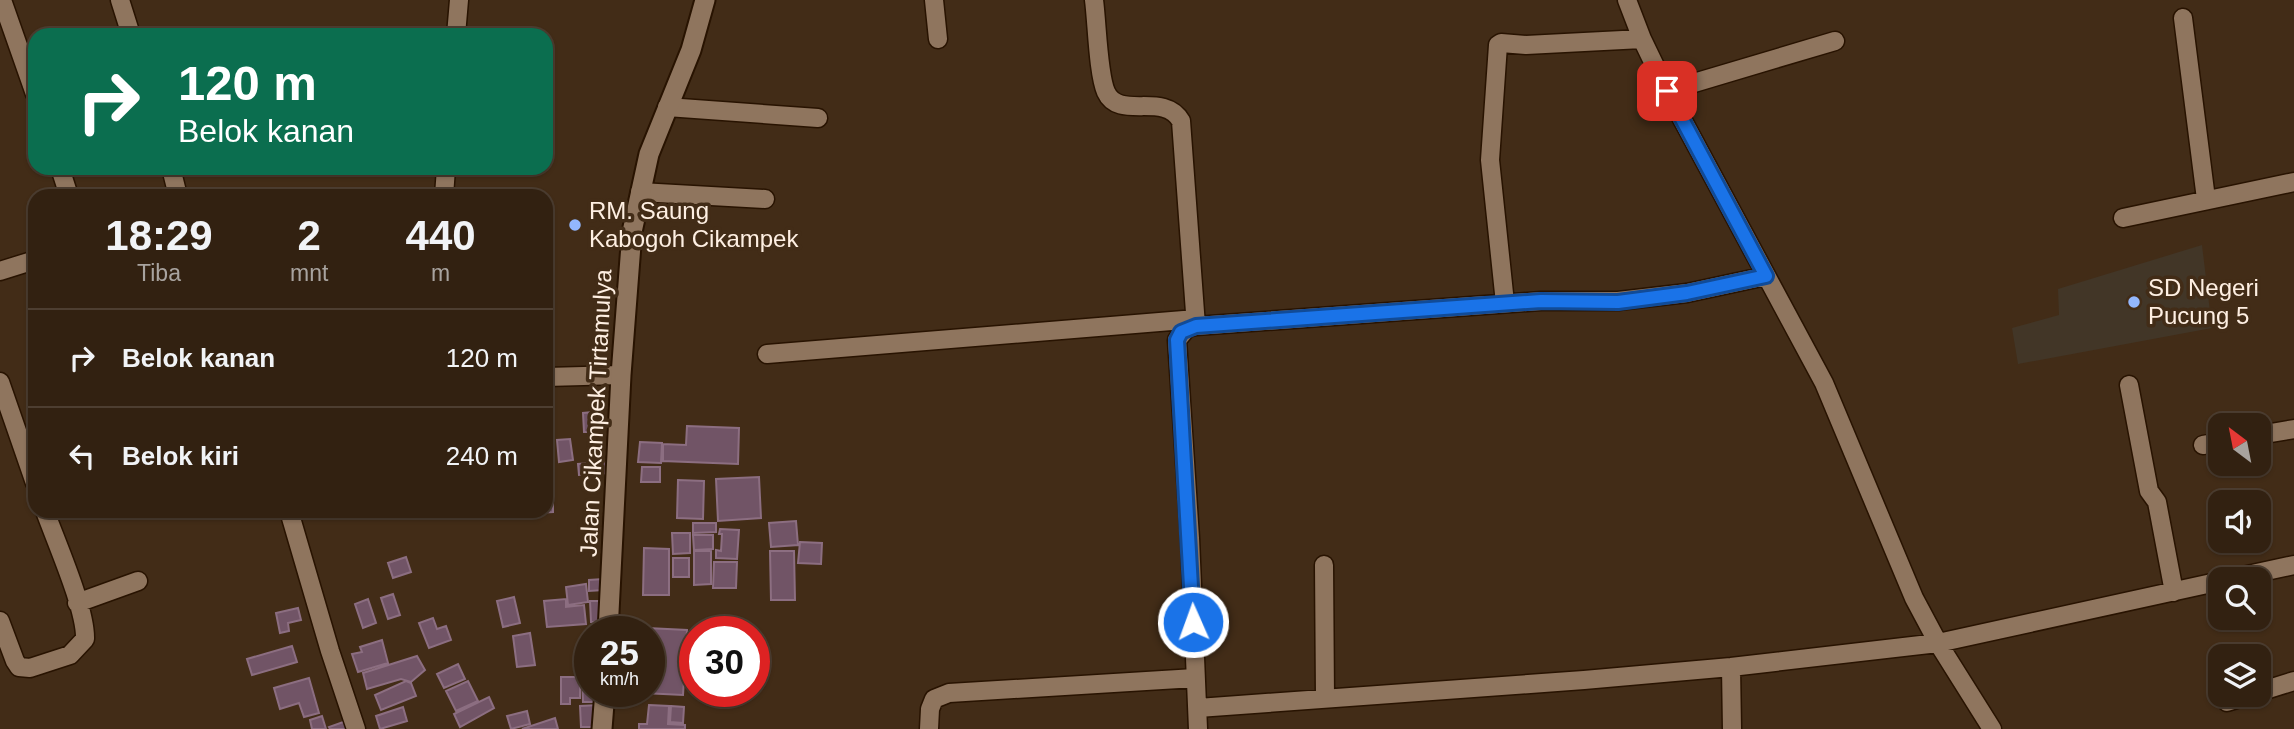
<!DOCTYPE html>
<html lang="id">
<head>
<meta charset="utf-8">
<style>
  :root { --surface:#322111; --page:#3d2e1f; --text:#f1f3f6; --muted:#a8a39f; --line:#4d3e31 }
  body { margin:0; font-family:Helvetica,sans-serif; background:var(--page); color:var(--text); height:100vh; display:flex; flex-direction:column; font-size:26px; white-space:nowrap }
  * { box-sizing:border-box; margin:0 }
  p { font-size:23px; color:var(--muted) }
  .icon { flex:none; width:38px; height:38px; fill:none; stroke:currentColor; stroke-width:2; stroke-linecap:round; stroke-linejoin:round }
  .map { position:relative; flex:1; overflow:hidden }
  .details { position:absolute; left:28px; top:189px; width:525px; height:329px; display:flex; flex-direction:column; background:var(--surface); border-radius:21px; box-shadow:0 2px 5px #0004,0 0 0 2px var(--line) }
  .details>* { flex:none }
  .hud { position:absolute; left:28px; top:28px; width:525px; height:147px; border-radius:21px; box-shadow:0 2px 5px #0004,0 0 0 2px var(--line); background:#0b6e4f; color:#fff; overflow:hidden }
  .needle { width:46px; rotate:328deg }
  .fabs { position:absolute; left:2208px; top:413px; display:grid; gap:14px }
  .fabs a { display:grid; place-items:center; width:63px; height:63px; border-radius:14px; background:var(--surface); box-shadow:0 2px 5px #0004,0 0 0 2px var(--line); font-size:35px }
  .speed { position:absolute; left:574px; top:616px; display:flex; gap:14px; font-size:35px; font-weight:700; text-align:center }
  .speed>* { display:grid; place-content:center; width:91px; height:91px; border-radius:50%; background:var(--surface); box-shadow:0 2px 5px #0004,0 0 0 2px var(--line); line-height:1 }
  .speed small { font-size:18px; font-weight:400 }
  .speed .limit { border:10px solid #d22; background:#fff; color:#111 }
  .pin { position:absolute; display:grid; place-items:center; width:60px; height:60px; color:#fff; margin:-30px; border-radius:14px; box-shadow:0 4px 10px #0006 }
  .me { position:absolute; width:77px; margin:-38px; rotate:358deg; stroke-linejoin:round; filter:drop-shadow(0 0 5px #0008) }
  .turn { display:flex; align-items:center; gap:24px; height:147px; padding:0 35px; font-size:32px }
  .turn .icon { width:91px; height:91px; stroke-width:2.5 }
  .turn b { display:block; font-size:49px; line-height:60px }
  .eta { display:flex; justify-content:space-evenly; align-items:center; height:119px; text-align:center }
  .eta b { font-size:42px; font-weight:700; line-height:49px }
  ul { padding:0; list-style:none }
  li { display:flex; align-items:center; gap:21px; height:98px; padding:0 35px; border-top:2px solid var(--line) }
  li div { flex:1 }
  li b { display:block; font-size:26px }
  li em { font-style:normal }
  .map>svg:first-child { display:block }
  .education { fill:#423627 }
  .building { fill:#715466; stroke:#8c6e81; stroke-width:2 }
  .lines { fill:none; stroke-linecap:round; stroke-linejoin:round }
  .minor-casing { stroke:#281301; stroke-width:21 }
  .tertiary-casing { stroke:#281301; stroke-width:23 }
  .minor { stroke:#8f755e; stroke-width:18 }
  .tertiary { stroke:#8f755e; stroke-width:19 }
  .route-casing { stroke:#114b97; stroke-width:18 }
  .route { stroke:#1a73e8; stroke-width:12 }
  .poi-dot { fill:#93b7fd; stroke:#422c17; stroke-width:2.5 }
  .labels { text-anchor:middle; stroke-width:7; stroke-linejoin:round; paint-order:stroke }
  .poi-label { font-size:24px; fill:#feefe2; stroke:#422c17; text-anchor:start }
  .street-label { font-size:24px; fill:#feefe2; stroke:#422c17 }
</style>
</head>
<body>
<div class="map">
<svg width="2294" height="729" viewBox="0 0 2294 729">
  <rect width="100%" height="100%" fill="#422c17"/>
  <path class="education" d="M2202 245 2212 328 2018 364 2012 328 2059 315 2058 289Z"/>
  <path class="building" d="M604 411 605 426 595 427V432H584L583 413Z
    M687 426 739 428 738 464 663 461V444L686 445Z
    M570 439 573 460 559 462 557 440Z
    M640 442 662 443 661 463 638 462Z
    M608 462 609 473 579 475 578 464Z
    M642 467H660V482H641Z
    M759 477 761 518 718 521 716 479Z
    M678 480 704 481 703 519 677 518Z
    M553 486V512L535 513V511H546V487Z
    M796 521 798 545 771 547 769 523Z
    M693 523H716V532L693 533Z
    M720 529 739 530 737 559 716 558V550L721 551 722 534H719Z
    M672 533H690V553L673 554Z
    M693 535H713V549L694 550Z
    M800 542 822 543 821 564 798 563Z
    M644 548 669 549V595H643Z
    M694 551H711V584L694 585Z
    M770 551H794L795 600H771Z
    M406 557 411 572 393 578 388 563Z
    M673 558H689V577H673Z
    M714 562H737L736 588H713Z
    M603 579V590L589 591V580Z
    M586 584 588 602 568 605 566 587Z
    M393 594 400 615 388 619 381 598Z
    M514 597 520 623 503 627 497 601Z
    M368 599 376 623 363 628 355 604Z
    M566 599V607L584 605 586 624 547 627 544 601Z
    M590 601H603V622H591Z
    M298 608 301 620 288 623 289 631 280 633 276 613Z
    M433 618 437 629 446 626 451 640 429 648 419 623Z
    M647 628 687 630 683 695 643 693V691H649V632H647Z
    M530 633 535 665 517 667 513 636Z
    M382 640 388 663 358 672 352 654 362 652 360 647Z
    M292 646 297 662 252 675 247 659Z
    M580 653H590V670L580 671Z
    M417 656 425 670 411 682 401 679 367 689 363 673Z
    M458 664 465 679 444 688 437 674Z
    M590 673V691H599V702H583L582 674Z
    M561 677H580V698H570V704H561Z
    M309 678 319 713 304 717 299 703 280 709 274 688Z
    M406 681 411 683 416 696 381 710 375 695Z
    M468 681 478 701 456 711 446 691Z
    M489 697 494 708 460 727 454 714Z
    M599 705V727H581L580 706Z
    M649 705 669 706 668 724 685 725V729H639V724H647Z
    M671 706 684 707 683 723 670 722Z
    M403 707 407 721 380 729 376 716Z
    M527 711 530 724 511 729 507 716Z
    M322 716 326 729H312L310 720Z
    M555 718 558 729H522Z
    M346 721 349 729H330L329 727Z"/>
  <g class="lines">
    <g class="minor-casing">
      <path id="minor" d="M2 0 35 94
        M120 0 131 35
        M934 0 938 39
        M1094 0C1097 22 1098 74 1106 92 1119 121 1164 91 1181 121L1196 326
        M1627 0 1642 39 1667 91 1824 383 1914 598 1938 643 1992 729
        M2183 18 2206 199
        M456 35 459 0
        M1667 91 1835 41
        M667 107 818 118
        M60 168 69 196
        M171 168 178 196
        M640 192 765 199
        M444 196 446 168
        M2123 218 2294 182
        M0 271 35 260
        M1505 303 1490 160 1498 45 1501 43 1526 45 1642 39
        M767 354 1196 319
        M546 377 621 375
        M0 382 35 483
        M2129 385 2149 491 2157 502 2174 592
        M2259 435 2294 429
        M2203 445 2221 442
        M289 511 330 651 356 729
        M1324 565 1325 698
        M2229 579 2294 565
        M77 603 138 581
        M0 621 15 661 19 667 30 668 70 655 85 639C86 609 56 542 45 511
        M1731 667 1732 729
        M2259 692 2294 681
        M2227 702 2250 695
        M1198 708 1584 680 1731 667 1938 643 2221 581
        M929 729 930 709 934 699 949 693 1195 678
        M1198 729 1190 538 1177 340 1187 328 1196 326 1541 301H1618L1687 293 1766 276"/>
    </g>
    <g class="tertiary-casing">
      <path id="tertiary" d="M608 632 621 375 632 232 649 154 691 50 705 0
        M602 729 605 691"/>
    </g>
    <use href="#minor" class="minor"/>
    <use href="#tertiary" class="tertiary"/>
  </g>
  <g class="lines">
    <g class="route-casing">
      <path id="route" d="M1193 622 1177 340 1181 332 1196 326 1541 301 1618 302 1687 293 1766 276 1667 91"/>
    </g>
    <use href="#route" class="route"/>
  </g>
  <g class="poi-dot">
    <circle cx="575" cy="225" r="7"/>
    <circle cx="2134" cy="302" r="7"/>
  </g>
  <g class="labels">
    <g class="poi-label">
      <text x="589" y="219">RM. Saung<tspan x="589" dy="28">Kabogoh Cikampek</tspan></text>
      <text x="2148" y="296">SD Negeri<tspan x="2148" dy="28">Pucung 5</tspan></text>
    </g>
    <g class="street-label">
      <text transform="translate(596 413) rotate(-87)" y="8">Jalan Cikampek Tirtamulya</text>
    </g>
  </g>
</svg>
<div class="fabs">
<a><svg class="needle" viewBox="-14 -14 28 28"><path d="M0-13l5 13h-10z" fill="#e53935"/><path d="M0 13l5-13h-10z" fill="#a8a39f"/></svg></a>
<a><svg class="icon" aria-label="sound" viewBox="0 0 24 24"><path d="M4 9h4l5-4v14l-5-4H4zM17 9q2 3 0 6"/></svg></a>
<a><svg class="icon" aria-label="search" viewBox="0 0 24 24"><circle cx="10" cy="10" r="6"/><path d="M15 15l6 6"/></svg></a>
<a><svg class="icon" aria-label="layers" viewBox="0 0 24 24"><path d="M12 4l9 5-9 5-9-5zM3 14l9 5 9-5"/></svg></a>
</div>
<div class="speed"><div>25<small>km/h</small></div><div class="limit">30</div></div>
<div class="pin" style="left:1667px;top:91px;background:#d93025"><svg class="icon" aria-label="arrive" viewBox="0 0 24 24"><path d="M6 21V4h12l-3 4 3 4H6"/></svg></div>
<svg class="me" style="left:1193px;top:622px" viewBox="-20 -20 40 40"><circle r="17" fill="#1a73e8" stroke="#fff" stroke-width="3"/><path d="M0-11L8 9 0 5-8 9z" fill="#fff"/></svg>
<div class="hud">
<div class="turn"><svg class="icon" aria-label="right" viewBox="0 0 24 24"><path d="M7 20v-9h11M14 6l5 5-5 5"/></svg><div><b>120 m</b>Belok kanan</div></div>
</div>
<section class="details">
<div class="eta">
<div><b>18:29</b><p>Tiba</p></div>
<div><b>2</b><p>mnt</p></div>
<div><b>440</b><p>m</p></div>
</div>
<ul>
<li><svg class="icon" aria-label="right" viewBox="0 0 24 24"><path d="M7 20v-9h11M14 6l5 5-5 5"/></svg><div><b>Belok kanan</b></div><em>120 m</em></li>
<li><svg class="icon" aria-label="left" viewBox="0 0 24 24"><path d="M17 20v-9H6M10 6l-5 5 5 5"/></svg><div><b>Belok kiri</b></div><em>240 m</em></li>
</ul>
</section>
</div>
</body>
</html>
